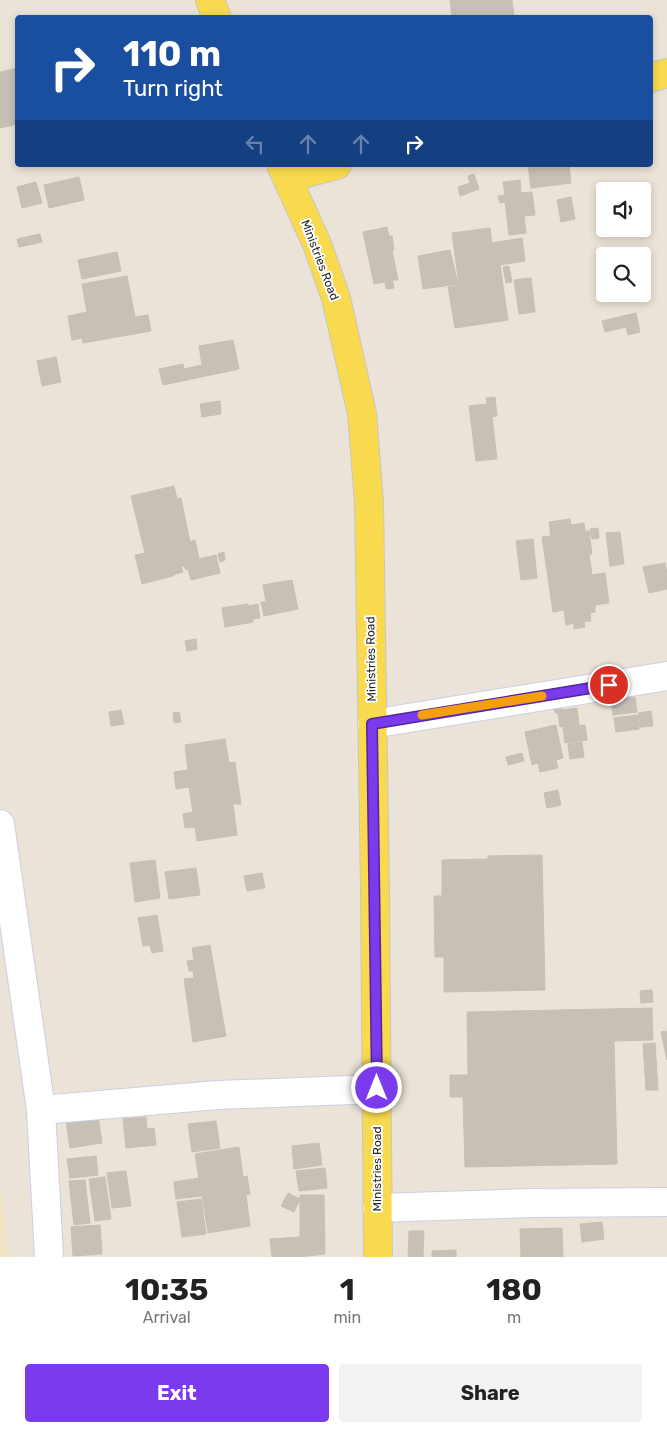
<!DOCTYPE html>
<html lang="en">
<head>
<meta charset="utf-8">
<style>
  :root { --surface:#fff; --page:#f2f2f2; --text:#222; --muted:#767676; --accent:#7c3aed }
  body { margin:0; font-family:Rubik,sans-serif; background:var(--page); color:var(--text); height:100vh; display:flex; flex-direction:column; font-size:19px; white-space:nowrap }
  * { box-sizing:border-box; margin:0 }
  p { font-size:16px; color:var(--muted) }
  .icon { flex:none; width:28px; height:28px; fill:none; stroke:currentColor; stroke-width:2; stroke-linecap:round; stroke-linejoin:round }
  .map { position:relative; height:1257px; overflow:hidden }
  .drawer { display:flex; flex-direction:column; background:var(--surface); flex:1 }
  .drawer>* { flex:none }
  .hud { position:absolute; left:15px; top:15px; width:638px; height:152px; border-radius:5px; box-shadow:0 2px 8px #0003; background:#1a4fa0; color:#fff; overflow:hidden }
  .tools { position:absolute; left:596px; top:182px; display:grid; gap:10px }
  .tools a { display:grid; place-items:center; width:55px; height:55px; border-radius:5px; background:var(--surface); box-shadow:0 2px 8px #0003; font-size:25px }
  .pin { position:absolute; display:grid; place-items:center; width:42px; height:42px; color:#fff; margin:-21px; border:2px solid #fff; border-radius:50%; box-shadow:0 1px 5px #0007 }
  .me { position:absolute; width:55px; margin:-28px; rotate:0deg; stroke-linejoin:round; filter:drop-shadow(0 0 4px #0008) }
  .turn { display:flex; align-items:center; gap:18px; height:105px; padding:0 25px; font-size:22px }
  .turn .icon { width:65px; height:65px; stroke-width:2.5 }
  .turn b { display:block; font-size:35px; line-height:42px }
  .lanes { display:flex; align-items:center; height:48px; padding:0 25px; background:#0003; justify-content:center; gap:25px; direction:ltr }
  .lanes .off { opacity:.35 }
  .eta { display:flex; justify-content:space-evenly; align-items:center; height:85px; text-align:center }
  .eta b { font-size:30px; font-weight:700; line-height:35px }
  .action { display:flex; gap:10px; margin-top:auto; padding:10px 25px }
  .action a { flex:1; height:58px; border-radius:5px; background:var(--accent); color:#fff; font-size:20px; font-weight:700; line-height:58px; text-align:center }
  .action a+a { background:var(--page); color:var(--text) }
  .map>svg:first-child { display:block }
  .education { fill:#efe3c4 }
  .building { fill:#c6c0b7; stroke:#c6c0b1 }
  .lines { fill:none; stroke-linecap:round; stroke-linejoin:round }
  .minor-casing { stroke:#cccfe2; stroke-width:30 }
  .major-casing { stroke:#c7c7c7; stroke-width:30 }
  .minor { stroke:#fff; stroke-width:28 }
  .major { stroke:#f9da4e; stroke-width:28 }
  .route-casing { stroke:#51269a; stroke-width:12 }
  .route { stroke:#7c3aed; stroke-width:9 }
  .slow { stroke:#f59e0b; stroke-width:9 }
  .labels { text-anchor:middle; stroke-width:4; stroke-linejoin:round; paint-order:stroke }
  .street-label { font-size:12px; fill:#272727; stroke:#fff }
</style>
</head>
<body>
<div class="map">
<svg width="667" height="1257" viewBox="0 0 667 1257">
  <rect width="100%" height="100%" fill="#ebe3d7"/>
  <path class="education" d="M0 1179 9 1257H0Z"/>
  <path class="building" d="M450 0H512L514 17 452 18Z
    M18 68V111H15L18 124 0 128V72Z
    M528 165H569L571 183 531 188Z
    M474 174 479 189 460 196 458 187 470 183 468 176Z
    M79 177 84 200 49 208 44 185Z
    M520 180 521 193 532 192 535 215 524 216 526 233 509 235 505 202 500 203 498 196 505 195 503 182Z
    M36 182 42 203 22 208 17 187Z
    M571 197 575 219 561 222 557 200Z
    M387 227 389 236H392L394 250H392L398 280H392L394 288 386 289 385 282 374 284 363 232Z
    M490 228 492 243 522 238 525 261 500 265 508 320 455 328 448 287 459 285 452 233Z
    M40 234 42 242 19 247 17 239Z
    M450 250 458 284 423 289 418 256Z
    M117 252 121 271 82 279 78 260Z
    M509 266 512 282 506 283 503 267Z
    M127 276 135 317 148 315 151 331 83 343 82 338 72 340 68 316 87 312 82 284Z
    M531 278 535 312 519 314 514 280Z
    M636 313 640 332 628 335 626 327 605 332 602 321Z
    M233 340 239 369 163 385 159 369 183 364 184 369 202 365 199 346Z
    M56 357 61 382 42 386 37 361Z
    M495 397 497 416 492 417 497 459 476 461 469 406 487 404 486 398Z
    M220 401 221 414 202 417 200 404Z
    M174 486 177 499 181 498 190 542 195 540 199 559 216 555 220 573 191 580 188 569 186 570 184 566H181L183 572 173 575V576L142 584 135 555 145 553 131 496Z
    M570 519 571 525 584 523 585 531H589L592 554H589L592 575 605 573 609 603 595 605V612L590 613 591 621 584 622 585 627 574 629V623L566 625 564 610 553 612 542 537 551 536 549 522Z
    M598 528 599 538 592 539 590 529Z
    M620 532 624 564 610 566 606 533Z
    M533 539 537 578 521 580 516 541Z
    M224 552 225 560 220 562 218 554Z
    M665 563 667 573V589L649 593 643 567Z
    M292 580 298 609 264 616 261 602H266L263 585Z
    M248 604V606L258 604 260 618 253 619V622L225 627 222 608Z
    M196 639 197 649 187 651 185 641Z
    M635 697 637 712 613 715 611 700Z
    M562 705V710L577 708 579 725 560 727 558 713H555L554 706Z
    M121 710 124 724 111 726 109 712Z
    M651 711 653 726 640 727 638 713Z
    M179 712 181 722 174 723 173 713Z
    M637 715 639 729 616 732 614 718Z
    M556 725 563 758 556 760 558 768 540 772 538 763 532 765 525 732Z
    M585 725 587 740 565 743 563 728Z
    M225 739 229 763 235 762 241 804H233L237 835 197 841 195 827 185 828 183 814 193 812 189 787 176 789 174 772 188 770 185 745Z
    M582 742 584 757 570 759 568 744Z
    M522 753 524 761 508 765 506 757Z
    M558 790 561 805 547 808 544 793Z
    M542 855 545 990 444 992V957H435L434 896H442V860L488 859V856Z
    M155 860 160 898 135 902 130 863Z
    M196 868 200 895 169 899 165 872Z
    M262 873 265 888 247 891 244 876Z
    M157 915 163 951 152 953 150 945 143 946 138 918Z
    M210 945 226 1036 193 1042 184 979 194 978 193 971H189L187 961 194 960 192 948Z
    M652 990 653 1002 641 1003 640 991Z
    M652 1008 653 1040 614 1041 617 1164 465 1167 463 1097H450V1075H468L467 1012Z
    M666 1031 667 1035V1060L661 1032Z
    M655 1043 658 1090H646L643 1044Z
    M98 1115 102 1143 70 1148 66 1120Z
    M146 1117 147 1129 154 1128 156 1145 126 1148 123 1119Z
    M216 1121 220 1148 192 1152 188 1124Z
    M319 1143 322 1165 294 1169 292 1146Z
    M239 1147 243 1177 247 1176 250 1194 246 1195 250 1226 208 1233 195 1154Z
    M96 1156 98 1175 70 1178 67 1159Z
    M325 1168 327 1188 299 1191 296 1171Z
    M126 1171 131 1206 112 1208 107 1173Z
    M105 1177 111 1219 95 1221 89 1179Z
    M199 1178 201 1196 176 1199 174 1182Z
    M85 1180 90 1223 74 1225 69 1181Z
    M288 1193 300 1199 294 1212 281 1206Z
    M300 1195H324L325 1254 298 1257H272L270 1239 300 1237Z
    M201 1199 206 1234 182 1237 177 1202Z
    M602 1222 604 1239 582 1242 580 1224Z
    M100 1225 102 1254 73 1256 71 1227Z
    M562 1228 563 1257H521L520 1229Z
    M409 1231H424L423 1257H408Z
    M456 1250V1257H432V1251Z"/>
  <g class="lines">
    <g class="minor-casing">
      <path id="minor" d="M372 724 667 676
        M0 824 41 1110 49 1257
        M41 1110 218 1095 377 1089
        M377 1208 533 1203 667 1202"/>
    </g>
    <g class="major-casing">
      <path id="major" d="M210 0 217 18
        M650 78 667 73
        M281 165 317 244 336 298 362 414 369 502 375 891 378 1257
        M287 178 337 165"/>
    </g>
    <use href="#minor" class="minor"/>
    <use href="#major" class="major"/>
  </g>
  <g class="lines">
    <g class="route-casing">
      <path id="route" d="M377 1088 372 724 609 685"/>
    </g>
    <use href="#route" class="route"/>
    <path class="slow" d="M422 715 542 696"/>
  </g>
  <g class="labels">
    <g class="street-label">
      <text transform="translate(320 260) rotate(69)" y="4">Ministries Road</text>
      <text transform="translate(371 659) rotate(-91)" y="4">Ministries Road</text>
      <text transform="translate(377 1169) rotate(-90)" y="4">Ministries Road</text>
    </g>
  </g>
</svg>
<div class="tools">
<a><svg class="icon" aria-label="sound" viewBox="0 0 24 24"><path d="M4 9h4l5-4v14l-5-4H4zM17 9q2 3 0 6"/></svg></a>
<a><svg class="icon" aria-label="search" viewBox="0 0 24 24"><circle cx="10" cy="10" r="6"/><path d="M15 15l6 6"/></svg></a>
</div>
<div class="pin" style="left:609px;top:685px;background:#d93025"><svg class="icon" aria-label="arrive" viewBox="0 0 24 24"><path d="M6 21V4h12l-3 4 3 4H6"/></svg></div>
<svg class="me" style="left:377px;top:1088px" viewBox="-20 -20 40 40"><circle r="17" fill="#7c3aed" stroke="#fff" stroke-width="3"/><path d="M0-11L8 9 0 5-8 9z" fill="#fff"/></svg>
<div class="hud">
<div class="turn"><svg class="icon" aria-label="right" viewBox="0 0 24 24"><path d="M7 20v-9h11M14 6l5 5-5 5"/></svg><div><b>110 m</b>Turn right</div></div>
<div class="lanes"><svg class="icon off" aria-label="left" viewBox="0 0 24 24"><path d="M17 20v-9H6M10 6l-5 5 5 5"/></svg><svg class="icon off" aria-label="ahead" viewBox="0 0 24 24"><path d="M12 20V5M6 11l6-6 6 6"/></svg><svg class="icon off" aria-label="ahead" viewBox="0 0 24 24"><path d="M12 20V5M6 11l6-6 6 6"/></svg><svg class="icon" aria-label="right" viewBox="0 0 24 24"><path d="M7 20v-9h11M14 6l5 5-5 5"/></svg></div>
</div>
</div>
<section class="drawer">
<div class="eta">
<div><b>10:35</b><p>Arrival</p></div>
<div><b>1</b><p>min</p></div>
<div><b>180</b><p>m</p></div>
</div>
<div class="action"><a>Exit</a><a>Share</a></div>
</section>
</body>
</html>
